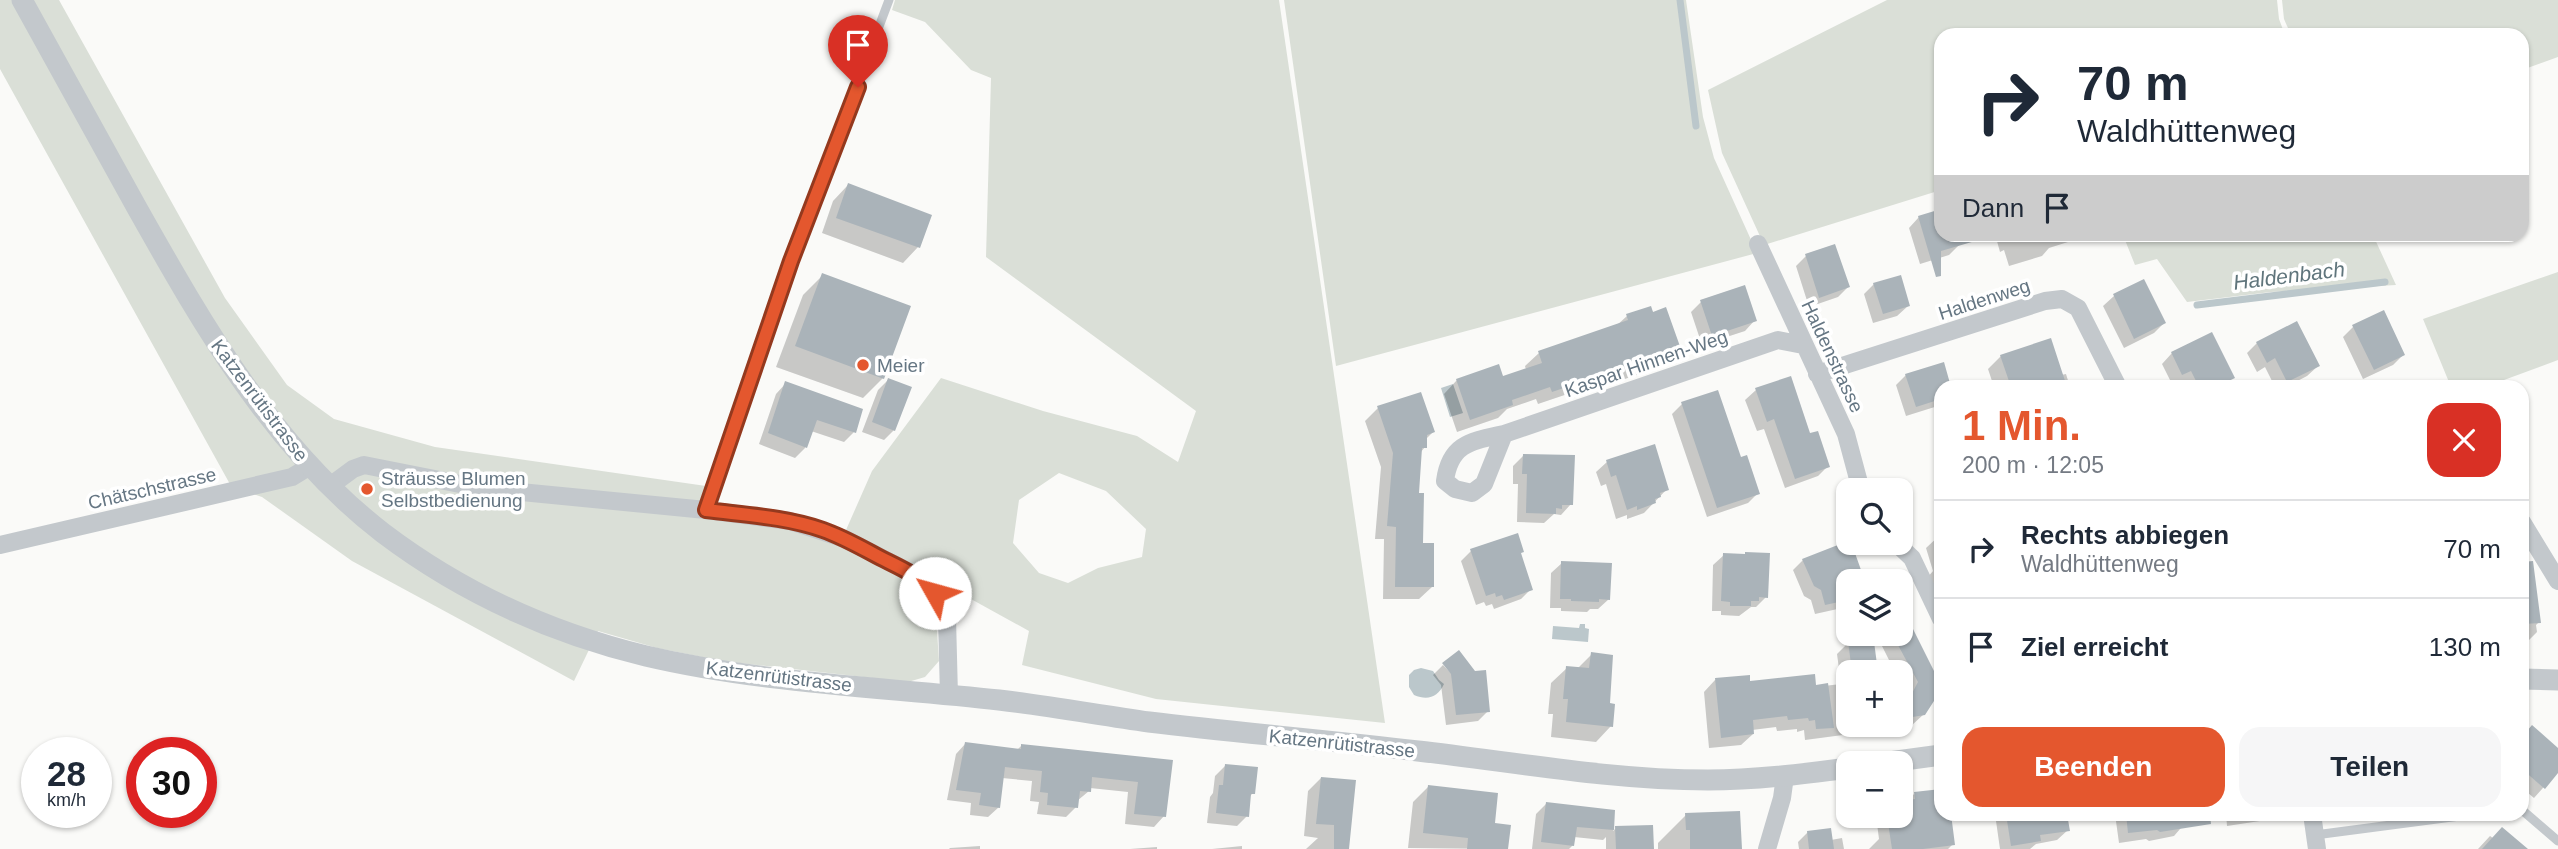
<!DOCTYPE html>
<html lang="de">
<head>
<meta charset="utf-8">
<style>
  :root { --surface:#fff; --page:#f6f6f7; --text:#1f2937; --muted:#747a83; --line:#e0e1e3; --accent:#e4572e }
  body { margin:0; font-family:Helvetica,sans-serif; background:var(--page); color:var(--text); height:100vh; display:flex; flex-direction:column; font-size:26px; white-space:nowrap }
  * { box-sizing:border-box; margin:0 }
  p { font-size:23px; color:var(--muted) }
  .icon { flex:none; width:38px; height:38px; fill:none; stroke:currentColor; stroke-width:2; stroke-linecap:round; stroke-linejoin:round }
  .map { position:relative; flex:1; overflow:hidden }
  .side { position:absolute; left:1934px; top:380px; width:595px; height:441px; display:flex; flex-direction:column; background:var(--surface); border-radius:21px; box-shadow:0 2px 5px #0004 }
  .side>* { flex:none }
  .hud { position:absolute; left:1934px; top:28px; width:595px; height:214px; border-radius:21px; box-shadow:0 2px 5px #0004; background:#fff; color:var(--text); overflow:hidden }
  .fabs { position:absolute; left:1836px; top:478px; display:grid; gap:14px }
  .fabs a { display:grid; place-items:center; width:77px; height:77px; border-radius:14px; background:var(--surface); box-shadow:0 2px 5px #0004; font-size:35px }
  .speed { position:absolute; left:21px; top:737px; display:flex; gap:14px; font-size:35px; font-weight:700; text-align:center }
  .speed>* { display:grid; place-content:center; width:91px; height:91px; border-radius:50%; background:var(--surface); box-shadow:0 2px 5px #0004; line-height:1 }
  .speed small { font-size:18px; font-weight:400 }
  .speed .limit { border:10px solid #d22; background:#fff; color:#111 }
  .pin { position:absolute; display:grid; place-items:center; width:60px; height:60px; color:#fff; margin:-72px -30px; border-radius:50% 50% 50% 0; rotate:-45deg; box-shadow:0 0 7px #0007 }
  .pin .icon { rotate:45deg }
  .me { position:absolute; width:77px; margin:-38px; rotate:308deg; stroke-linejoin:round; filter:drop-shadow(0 0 5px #0008) }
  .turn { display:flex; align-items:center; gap:24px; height:147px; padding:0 28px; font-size:32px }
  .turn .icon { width:91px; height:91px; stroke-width:2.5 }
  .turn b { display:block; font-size:49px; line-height:60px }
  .then { display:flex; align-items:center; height:66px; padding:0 28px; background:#0003; gap:14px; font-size:26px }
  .round { display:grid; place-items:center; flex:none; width:74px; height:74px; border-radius:21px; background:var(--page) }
  .summary { display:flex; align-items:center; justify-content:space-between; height:119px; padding:0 28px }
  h1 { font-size:42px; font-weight:800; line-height:52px; color:var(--accent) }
  .cta { display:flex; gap:14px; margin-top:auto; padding:14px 28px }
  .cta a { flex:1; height:80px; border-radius:21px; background:var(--accent); color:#fff; font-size:28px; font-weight:800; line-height:80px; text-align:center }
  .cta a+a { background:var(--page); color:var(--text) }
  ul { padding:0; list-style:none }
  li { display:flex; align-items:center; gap:21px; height:98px; padding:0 28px; border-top:2px solid var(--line) }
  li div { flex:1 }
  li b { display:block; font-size:26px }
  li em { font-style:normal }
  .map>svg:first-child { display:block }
  .green { fill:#dadfd7; fill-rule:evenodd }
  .water { fill:#bbc7cb }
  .shadow { fill:#0003 }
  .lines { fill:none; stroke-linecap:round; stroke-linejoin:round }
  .stream { stroke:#bbc7cb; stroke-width:7 }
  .building { fill:#aab3b9 }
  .service { stroke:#c3c8cc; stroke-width:9 }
  .minor { stroke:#c3c8cc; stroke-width:18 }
  .tertiary { stroke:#c3c8cc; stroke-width:21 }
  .route-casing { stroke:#94391e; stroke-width:18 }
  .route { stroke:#e4572e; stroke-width:12 }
  .poi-dot { fill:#e4572e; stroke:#fff; stroke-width:2.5 }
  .labels { text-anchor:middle; stroke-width:7; stroke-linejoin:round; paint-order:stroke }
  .street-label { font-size:19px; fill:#657683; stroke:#fff }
  .poi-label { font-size:19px; fill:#657683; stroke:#fff; text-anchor:start }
  .water-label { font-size:21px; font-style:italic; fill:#60757c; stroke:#fff }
</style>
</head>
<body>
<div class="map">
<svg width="2558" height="849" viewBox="0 0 2558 849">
  <rect width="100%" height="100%" fill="#fafaf8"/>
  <path class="green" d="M0 0H59L225 298 287 385 334 419 435 447 706 486 697 516 775 524 839 543 922 588 936 616 939 661 925 677 908 682 722 661 657 648 598 631 574 681 352 561 262 497 231 486 0 69Z
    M895 0H1279L1385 723 1156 699 1022 665 1029 631 846 530 872 471 941 378 1043 411 1137 436 1178 462 1196 411 986 257 991 78 971 70 925 22 892 10ZM1059 473 1106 491 1146 529 1142 557 1098 568 1068 583 1039 573 1013 543 1019 500Z
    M1284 0H1686L1703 117 1714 158 1757 253 1336 366Z
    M1887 0H2277L2279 19 2285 35H1941V190L1764 245 1722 153 1708 90Z
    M2282 0H2558V57L2522 70V35H2291L2284 19Z
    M2123 235H2373L2396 285 2271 292 2187 302 2157 259 2135 265Z
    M2558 272V360L2485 387H2451L2423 319Z"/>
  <path class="water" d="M1453 384 1463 413 1450 417 1441 388Z
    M1580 624H1585V628L1589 629 1588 642 1552 639 1553 626 1579 628Z
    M1421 668 1433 671 1439 680 1444 684C1438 697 1428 701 1414 695L1409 687V675L1414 670Z"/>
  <path class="shadow" d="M848 185 918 247 903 263 822 233 833 201Z
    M1919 217 1941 234 1959 245 1949 255 1920 264 1909 228Z
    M1995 234H2076L2068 242 2049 248 2042 256 2009 266 2004 250 2000 252Z
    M1806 256 1848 287 1838 297 1809 307 1796 266Z
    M823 275 883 378 863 398 776 367 803 295Z
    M2143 281 2164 323 2154 333 2124 348 2103 306 2114 296Z
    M1874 284 1908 306 1897 316 1873 323 1864 294Z
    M1701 302 1755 320 1745 331 1702 345 1691 312Z
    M1650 308 1680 351 1666 365 1613 383 1612 379 1538 404 1536 399 1507 409 1498 418 1457 432 1444 394 1457 380 1502 378 1526 370 1525 366 1539 353 1616 326 1627 316Z
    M2353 327 2403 355 2393 365 2363 379 2343 337Z
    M2257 343 2318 366 2307 376 2286 387H2275L2265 367 2257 372 2247 353Z
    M2172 353 2233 377 2223 387H2184L2181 380 2172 384 2162 364Z
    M2001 356 2061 375 2066 374 2070 387H1994L1988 369Z
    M1906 375 1941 387V405L1906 416 1896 385Z
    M888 380 894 430 884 440 862 432 878 390Z
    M786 383 854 432 844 442 811 431 805 448 795 458 759 444 776 394Z
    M1756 390 1809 435 1828 466 1818 476 1785 488 1764 429 1757 431 1745 400Z
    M1682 404 1740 459 1758 493 1748 503 1707 517 1672 414Z
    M1378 408 1433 432 1425 440V447L1420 453 1418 495 1421 545 1432 587 1419 599H1383L1384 539H1375L1381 467 1365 421Z
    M1523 456 1571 504 1561 515 1554 514 1544 523 1517 522 1518 484H1513V466Z
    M1607 462 1667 489 1644 513 1627 519V515L1616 519 1606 484 1601 486 1596 472Z
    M1941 534V622L1927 578 1933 571 1926 548Z
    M1471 551 1520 554 1531 589 1521 599 1494 609 1492 604 1486 606 1484 602 1476 605 1461 561Z
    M1724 555 1766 597 1756 607H1751L1739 616 1721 615V611H1712L1713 565Z
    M1803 560 1863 581H1848V602L1842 608 1815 614 1811 600 1804 596 1793 570Z
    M1562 563 1609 599 1598 609H1590L1587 612 1561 611V608H1550L1551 573Z
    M2536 594 2539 622 2536 625 2537 632 2522 647V596Z
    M1910 627 1924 714 1911 726 1805 740 1804 730 1797 732V729L1777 731 1776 727 1752 730 1753 734 1741 745 1709 748 1704 692 1715 680 1815 687 1841 684 1837 654 1849 642 1876 672H1848V724H1900V702L1904 701 1908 695 1900 681V672H1895L1882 646 1893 635 1900 634Z
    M1592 654 1608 705 1611 726 1596 742 1551 737 1553 714H1548L1551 683 1567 668 1577 669Z
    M1443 665 1488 711 1478 721 1446 725 1441 685 1433 675Z
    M2522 734 2558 755V771L2534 798 2522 788Z
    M966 743 1017 750 1022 745 1171 762 1164 816 1154 827 1125 824 1128 792 1090 788 1089 791 1077 801 1076 807 1066 817 1037 814 1039 802 1030 801 1032 781 1002 778 999 807 988 817 970 815 971 803 947 800 956 754Z
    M1225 766 1253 793 1249 797 1247 816 1237 826 1207 823 1210 797 1213 793 1215 776Z
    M1321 778 1347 849H1306L1318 838 1304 836 1308 791Z
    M1428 787 1493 825 1506 849 1408 848 1413 802Z
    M1914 794 1941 814H1949L1953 844 1948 849H1869L1879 839 1876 816H1900L1907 802Z
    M1546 804 1613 812V831L1616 828 1652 849H1606V837L1603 840 1574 837 1573 845 1569 849H1532L1536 814Z
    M1995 814H2065L2068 830 2057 840 2036 844 2030 849H2000Z
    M2115 814H2193L2174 836 2149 841 2146 839 2119 843Z
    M2226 814H2268L2260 821 2227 826Z
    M1686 815 1740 849H1658V843Z
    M1808 832 1831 840 1842 838 1844 849H1799L1798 842Z
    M2490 836 2493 838 2523 849H2478Z
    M980 846V849H949L950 848Z
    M1242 846V849H1212Z
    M1157 847V849H1130Z"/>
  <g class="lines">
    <path class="stream" d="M1680 0 1696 126
      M2197 305 2385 282"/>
  </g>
  <path class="building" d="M848 183 932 215 920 248 836 218Z
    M1941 209V234H1982V239L1941 251V276L1936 277 1918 216Z
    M1835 244 1850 287 1819 298 1805 254Z
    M822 273 911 306 884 379 795 346Z
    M1901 275 1910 306 1883 314 1873 283Z
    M2144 279 2166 323 2134 339 2113 294Z
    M1745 285 1757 321 1712 336 1700 300Z
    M1651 306 1653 312 1666 307 1682 352 1626 371 1625 367 1552 392 1550 387 1512 400 1513 405 1470 420 1456 379 1499 364 1503 376 1542 363 1538 351 1628 320 1626 314Z
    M2384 310 2405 355 2374 370 2352 325Z
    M2297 321 2320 366 2287 382 2275 358 2267 363 2256 342Z
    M2212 332 2235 378 2216 387H2199L2191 371 2182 375 2171 352Z
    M2051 338 2067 387H2042L2040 380 2020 387H2011L2000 355Z
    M1944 362 1951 387H1941V399L1916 407 1905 374Z
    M1791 376 1810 433 1818 431 1830 467 1795 479 1774 419 1767 422 1755 388Z
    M888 378 912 387 895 431 872 422Z
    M785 381 863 409 856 433 817 420 807 448 768 433Z
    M1718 390 1741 457 1747 455 1760 494 1717 508 1681 402Z
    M1421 392 1435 432 1427 435V448H1422L1419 493H1424L1423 543H1434V587H1395L1396 527 1387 526 1393 453 1377 406Z
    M1655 444 1669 490 1660 493 1661 497 1655 499 1656 503 1637 510V506L1627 510 1616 475 1611 477 1606 460Z
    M1523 454 1575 455 1573 505H1562V509L1556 508V514L1526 513 1527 474H1522Z
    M1518 533 1524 552 1521 553 1533 590 1504 600 1502 595 1496 597 1495 593 1486 596 1470 549Z
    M1848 541 1851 542 1865 581H1848V600L1825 605 1821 590 1814 586 1802 559Z
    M1745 552 1770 553 1768 598 1759 597V601H1751V606H1730V602L1721 601 1723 553 1745 554Z
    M1561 561 1612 563 1610 600 1599 599V602L1571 601V599H1560Z
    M2533 561 2541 623 2522 624V562Z
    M1911 625 1941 685V690L1925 715 1900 719V700L1909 699 1918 682 1892 634H1900V630Z
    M1867 634H1873L1878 672H1852L1848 641Z
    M1459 650 1475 671 1486 670 1490 712 1456 715 1451 674 1442 663Z
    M1591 652 1613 655 1610 703 1615 704 1613 727 1566 722 1568 699H1563L1566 666 1589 668Z
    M1815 674 1816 685 1828 683 1834 728 1816 729 1815 720 1809 721 1808 718 1788 720 1787 716 1753 720 1754 734 1721 738 1715 678 1750 675V681Z
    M2532 725 2558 748V773L2545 789 2522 769V737Z
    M965 742 1021 749V744L1173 760 1166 817 1134 814 1138 782 1092 777 1091 792 1080 791 1078 808 1047 805 1048 793 1040 792 1042 771 1005 767 1000 808 979 805 981 793 956 790Z
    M1225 764 1258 767 1255 794H1251L1249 817 1216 813 1219 785H1223Z
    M1321 777 1356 780 1349 849H1334V825L1316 824Z
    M1428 785 1498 793 1495 823 1511 825 1508 849H1467L1468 838 1423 833Z
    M1941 789V814H1951L1955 845 1923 849H1892L1887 816H1900V801L1915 799 1914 792Z
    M1546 802 1615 810 1614 830 1577 827 1574 846 1541 842Z
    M1740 811 1742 849H1690V830H1686L1685 813Z
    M2006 814H2067L2070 831 2040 835 2041 841 2011 846Z
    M2126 814H2210L2211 824 2160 832 2157 830 2128 833Z
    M1653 825 1654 849H1616L1615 826Z
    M2502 827 2528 849H2482Z
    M1831 828 1834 849H1809L1807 831Z"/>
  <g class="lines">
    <path class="service" d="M2304 385V387
      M706 510 791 261 889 0
      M2522 810 2558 841
      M2315 835 2475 814"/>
    <path class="minor" d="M1758 244 1846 434 1861 490
      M1817 374 2045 301 2062 299 2078 308 2118 387
      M1504 434 1484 484 1472 493 1455 489 1445 481C1450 443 1472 441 1504 434L1778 340 1803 345
      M330 486 353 469 364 465 480 488 706 510 790 521 845 539 911 573 935 593 947 618 949 696
      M2522 522 2558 581
      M1895 542 1912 558 1941 619
      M0 545 292 477 310 466
      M2312 814 2317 849
      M1767 849 1782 798 1785 776"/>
    <path class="tertiary" d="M22 0C60 69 99 139 137 208 204 327 273 448 383 533 461 592 551 633 646 656 761 683 882 687 999 700 1050 706 1099 715 1149 722 1239 733 1329 740 1418 751 1514 762 1611 780 1708 780 1755 780 1802 774 1848 768
      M2522 679 2558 680
      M1882 763 1941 755"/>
  </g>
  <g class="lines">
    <g class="route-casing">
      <path id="route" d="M858 87 791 261 706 510C745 515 786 517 823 530 843 537 862 548 881 558 901 568 920 576 935 593"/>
    </g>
    <use href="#route" class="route"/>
  </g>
  <g class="poi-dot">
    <circle cx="863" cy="365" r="7"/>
    <circle cx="367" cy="489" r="7"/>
  </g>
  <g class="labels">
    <g class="street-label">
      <text transform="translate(1984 299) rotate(-18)" y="7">Haldenweg</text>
      <text transform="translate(1833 356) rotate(65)" y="7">Haldenstrasse</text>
      <text transform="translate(1646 363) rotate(-19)" y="7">Kaspar Hinnen-Weg</text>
      <text transform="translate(260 400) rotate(53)" y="7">Katzenrütistrasse</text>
      <text transform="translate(152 488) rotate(-13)" y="7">Chätschstrasse</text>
      <text transform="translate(779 676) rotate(7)" y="7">Katzenrütistrasse</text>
      <text transform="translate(1342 743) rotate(6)" y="7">Katzenrütistrasse</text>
    </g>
    <g class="poi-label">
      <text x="877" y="372">Meier</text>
      <text x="381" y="485">Sträusse Blumen<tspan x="381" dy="22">Selbstbedienung</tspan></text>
    </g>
    <g class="water-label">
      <text transform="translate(2289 276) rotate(-7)" y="7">Haldenbach</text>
    </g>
  </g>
</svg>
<div class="fabs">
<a><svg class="icon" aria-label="search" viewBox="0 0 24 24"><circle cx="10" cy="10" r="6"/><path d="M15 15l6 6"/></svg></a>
<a><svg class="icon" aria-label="layers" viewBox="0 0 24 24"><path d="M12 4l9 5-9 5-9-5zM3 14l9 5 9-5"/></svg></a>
<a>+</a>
<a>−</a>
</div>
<div class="speed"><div>28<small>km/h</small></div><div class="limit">30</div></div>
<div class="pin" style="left:858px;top:87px;background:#d93025"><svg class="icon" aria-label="arrive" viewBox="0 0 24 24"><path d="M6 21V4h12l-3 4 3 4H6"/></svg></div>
<svg class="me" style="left:935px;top:593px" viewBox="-20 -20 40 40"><circle r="19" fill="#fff"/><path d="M0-13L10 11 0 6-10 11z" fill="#e4572e"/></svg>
<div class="hud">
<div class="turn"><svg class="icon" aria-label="right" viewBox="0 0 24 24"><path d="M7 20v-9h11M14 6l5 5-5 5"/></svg><div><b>70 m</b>Waldhüttenweg</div></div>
<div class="then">Dann<svg class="icon" aria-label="arrive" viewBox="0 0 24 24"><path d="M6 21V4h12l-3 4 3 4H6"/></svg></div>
</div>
<section class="side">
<div class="summary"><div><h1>1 Min.</h1><p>200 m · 12:05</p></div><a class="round" style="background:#d93025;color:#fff"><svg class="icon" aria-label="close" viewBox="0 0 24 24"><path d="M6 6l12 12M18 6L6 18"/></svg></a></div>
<ul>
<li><svg class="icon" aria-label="right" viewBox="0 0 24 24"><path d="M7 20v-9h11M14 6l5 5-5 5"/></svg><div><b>Rechts abbiegen</b><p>Waldhüttenweg</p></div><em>70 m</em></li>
<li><svg class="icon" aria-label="arrive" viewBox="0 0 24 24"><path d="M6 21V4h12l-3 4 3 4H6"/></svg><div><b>Ziel erreicht</b></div><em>130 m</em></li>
</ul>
<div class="cta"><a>Beenden</a><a>Teilen</a></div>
</section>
</div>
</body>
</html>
